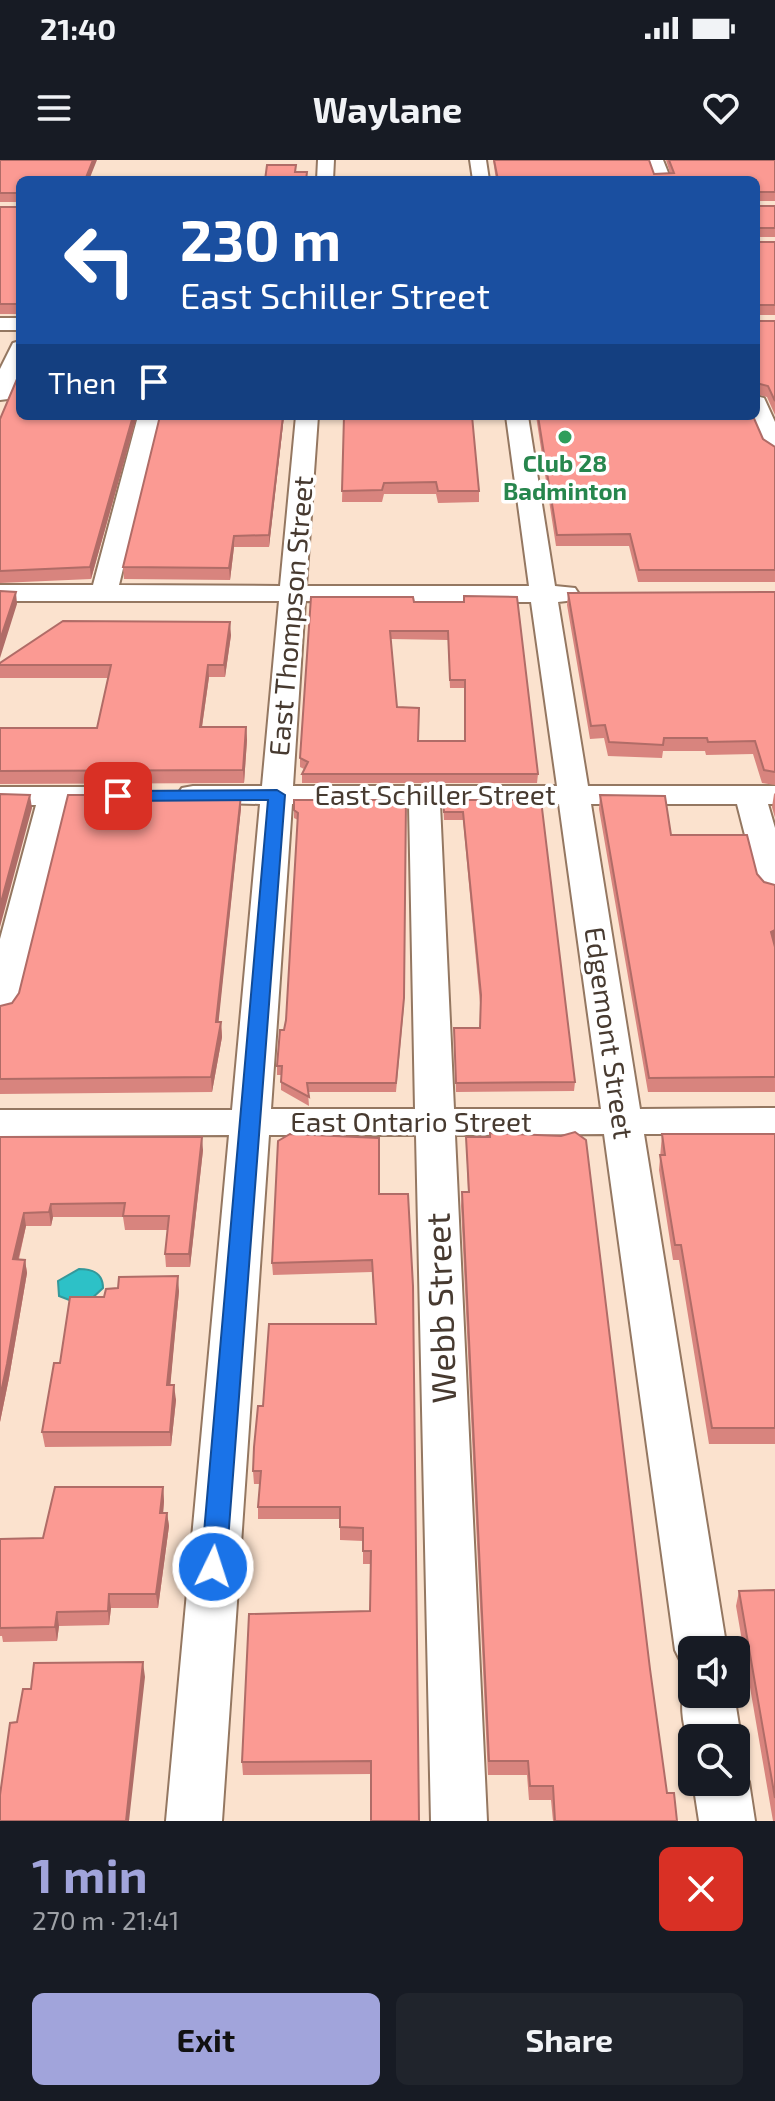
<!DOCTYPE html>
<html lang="en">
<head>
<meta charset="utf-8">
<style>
  :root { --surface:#171b24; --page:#20242c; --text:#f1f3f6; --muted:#9ea1a6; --accent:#a1a4db }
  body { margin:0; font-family:"Exo 2",sans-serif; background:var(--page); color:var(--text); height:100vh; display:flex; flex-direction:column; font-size:30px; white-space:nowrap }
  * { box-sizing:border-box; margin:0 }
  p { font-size:26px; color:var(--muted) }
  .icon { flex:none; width:44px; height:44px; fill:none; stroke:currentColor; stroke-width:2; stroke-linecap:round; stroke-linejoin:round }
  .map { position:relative; height:1661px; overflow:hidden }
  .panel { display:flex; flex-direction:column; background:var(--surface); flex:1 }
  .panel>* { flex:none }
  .guide { position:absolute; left:16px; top:16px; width:744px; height:244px; border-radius:12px; box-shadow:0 2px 6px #0004; background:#1a4fa0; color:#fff; overflow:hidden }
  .controls { position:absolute; left:678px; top:1476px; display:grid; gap:16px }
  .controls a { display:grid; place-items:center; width:72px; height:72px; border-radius:12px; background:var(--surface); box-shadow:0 2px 6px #0004; font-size:40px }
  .pin { position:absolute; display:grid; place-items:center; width:68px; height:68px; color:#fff; margin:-34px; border-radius:16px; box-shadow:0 4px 12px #0006 }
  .me { position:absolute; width:88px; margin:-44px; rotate:4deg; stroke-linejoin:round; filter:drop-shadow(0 0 6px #0008) }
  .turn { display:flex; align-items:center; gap:28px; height:168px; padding:0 32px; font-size:36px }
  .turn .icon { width:104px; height:104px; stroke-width:2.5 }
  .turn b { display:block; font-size:56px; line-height:68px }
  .then { display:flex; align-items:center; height:76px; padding:0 32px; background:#0003; gap:16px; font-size:30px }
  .round { display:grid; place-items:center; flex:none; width:84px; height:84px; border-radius:12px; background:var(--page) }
  .headline { display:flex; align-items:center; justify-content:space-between; height:136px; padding:0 32px }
  h1 { font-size:48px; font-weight:700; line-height:60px; color:var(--accent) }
  .button { display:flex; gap:16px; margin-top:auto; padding:16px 32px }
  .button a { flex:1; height:92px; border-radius:12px; background:var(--accent); color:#111; font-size:32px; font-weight:700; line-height:92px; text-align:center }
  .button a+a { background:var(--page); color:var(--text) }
  .status { display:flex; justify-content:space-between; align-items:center; height:56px; padding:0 40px; background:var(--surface); direction:ltr }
  .status svg { height:22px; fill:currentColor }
  header { display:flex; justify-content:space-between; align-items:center; height:104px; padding:0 32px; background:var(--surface); font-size:36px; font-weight:700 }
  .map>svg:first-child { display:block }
  .water { fill:#2dc1c7; stroke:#35989a; stroke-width:2 }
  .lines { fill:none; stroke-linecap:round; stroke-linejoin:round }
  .minor-casing { stroke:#947761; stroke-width:4 }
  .minor { fill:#fff; fill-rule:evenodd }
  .wall { fill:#d8847e; fill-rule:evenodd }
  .shaded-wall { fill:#b06c67 }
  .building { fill:#fb9a93; stroke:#b06c67; stroke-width:2; fill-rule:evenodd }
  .route { fill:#1a73e8; stroke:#114b97; stroke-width:2 }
  .leisure-dot { fill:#2e9e5b; stroke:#fff; stroke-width:3 }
  .labels { text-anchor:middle; stroke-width:7; stroke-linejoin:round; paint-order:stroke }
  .far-leisure-label { font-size:24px; font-weight:bold; fill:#27864d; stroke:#fff }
  .street-label { font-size:28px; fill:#473a30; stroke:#fff }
  .near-street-label { font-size:34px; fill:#473a30; stroke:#fff }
</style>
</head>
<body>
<div class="status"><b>21:40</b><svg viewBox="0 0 49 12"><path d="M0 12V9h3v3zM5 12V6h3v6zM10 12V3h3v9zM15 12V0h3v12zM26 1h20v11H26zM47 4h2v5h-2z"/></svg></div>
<header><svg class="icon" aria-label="menu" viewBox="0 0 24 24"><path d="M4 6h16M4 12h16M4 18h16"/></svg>Waylane<svg class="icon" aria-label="heart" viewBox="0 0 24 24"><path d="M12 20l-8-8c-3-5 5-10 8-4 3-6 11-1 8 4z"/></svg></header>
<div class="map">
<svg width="775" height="1661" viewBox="0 0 775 1661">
  <rect width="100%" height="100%" fill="#fbe2ce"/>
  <path class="water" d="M79 1109C93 1109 103 1113 103 1128L89 1141 77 1143 59 1136 58 1121Z"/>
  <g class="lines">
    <g class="minor-casing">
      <path id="minor" d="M318 0H334L333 20H317Z
        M470 0H486L489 20H473Z
        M647 0H663L671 20H655Z
        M0 158H20V170H0Z
        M20 181V212L8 239 0 240V209L13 183Z
        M756 236 764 238 775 262V296L764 289 750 256H756Z
        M138 256H160L119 425 280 426 296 256H318L306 426H529L506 256H528L555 426 575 428 579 434 575 440 558 442 588 626H775V644H768L775 668V736L763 733 758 726 737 644H591L640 949 775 948V974H644L727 1490H692V1509L683 1506 675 1490 604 974 455 975 487 1661H431L416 975H269L222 1661H166L229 975 0 976V950H232L260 644 182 642 177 635 182 628 193 626H262L279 441H0V425H93ZM305 441 531 442 557 626H293ZM292 644H409L415 949H271ZM440 644H559L601 949H454Z
        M0 627H117L128 629 133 636 128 643 67 645 18 847 13 855 0 858V779L36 645H0Z
        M692 1516V1534H734L741 1578 736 1589V1578H692V1589C682 1568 676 1534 692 1516Z
        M736 1602 740 1604 749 1622 755 1661H699L693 1622H736Z"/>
    </g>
    <use href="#minor" class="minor"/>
  </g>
  <path class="wall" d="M0 0 20 20V42H0Z
    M493 0H649L654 14 670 13 666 0H775V41H756V20H496Z
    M756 46H775V77H756Z
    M0 47H20V154H0Z
    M756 82H775V155H756Z
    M756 161H775V255L767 237 756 234Z
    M20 256H137L91 419 0 423V259Z
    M284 256 269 387H234L230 420 124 419 123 407Z
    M344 256 479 331V342L438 343 436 334H384L382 342H342Z
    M536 256H753L763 279 775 287V422H638L629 386H556Z
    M775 432V625L762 623 753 594 706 595 705 591H663L662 598 608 596 604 578 590 579 567 445 568 433Z
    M464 436 538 614 537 623H302V614L304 609 300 607V598L311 437 414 442H463ZM391 479 448 480 450 528H465V581H418L397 547Z
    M231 475 225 517H209L202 567H246L247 580 244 623 0 624V568H97L108 518H0V503Z
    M775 633V658L772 647 774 634Z
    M600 635 671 675 757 714 764 722 775 725V932H648L599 649Z
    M294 640 404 846 396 932H308L309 946 281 930V915H277V906L286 860 298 660 294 658Z
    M443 640H541L575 922 574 931 456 932 454 868H480V843L463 660H444Z
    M241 648 218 862H221L222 877 212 932 0 934V846L12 843Z
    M662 974H775V1284H709L679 1100H673L659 1010Z
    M0 977 203 990 190 1107H166L165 1094 168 1070H125L123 1057H53L51 1066H26L19 1099 25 1100 27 1113 9 1218 0 1262Z
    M466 977 650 1509 667 1633 677 1661H553L551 1640H529L527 1615H488L461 1046 462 1032H468Z
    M379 978 371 1614 243 1615 242 1602 370 1451 371 1404H363V1381L340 1380V1359H258V1347L260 1324H254L253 1311 263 1246 376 1164 372 1112 273 1115 272 1103Z
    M179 1131 170 1225 176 1240 171 1286 45 1287 42 1272 60 1203 104 1137Z
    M163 1327 164 1341 163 1353H167L169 1366 158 1448H111L109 1465 59 1466 57 1481 3 1482 2 1476H0V1379L43 1378Z
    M775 1430V1661H773L736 1446 739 1431Z"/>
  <path class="shaded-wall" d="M93 0H97L89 20H85Z
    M133 256H137L91 419 90 407Z
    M283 256H284L269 387V375Z
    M234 376V387L230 420 229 408Z
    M16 432 17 444 0 498V480Z
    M230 462 231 475 225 517 224 505Z
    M208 505 209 517 200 580V567Z
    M246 567 247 580 244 623 243 610Z
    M30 635 32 648 0 767V746Z
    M241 635V648L217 877 216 862Z
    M775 770V784L769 786 771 772Z
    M221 862 222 877 212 932 211 917Z
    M202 977 203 990 190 1107 189 1094Z
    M51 1044 53 1057 51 1066 49 1052Z
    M24 1053 26 1066 15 1113 13 1099Z
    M25 1100 27 1113 9 1218 0 1262V1237Z
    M178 1116 179 1131 169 1240 167 1225Z
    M174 1225 176 1240 171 1286 170 1272Z
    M163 1327 164 1341 162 1367 160 1353Z
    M167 1353 169 1366 158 1448 156 1434Z
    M109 1434 111 1448 109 1465 108 1451Z
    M57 1452 59 1466 57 1481 55 1467Z
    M143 1502 145 1517 129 1661H126Z"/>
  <path class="building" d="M0 0H93L85 20H20V33H0Z
    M494 0H649L654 14 674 13 669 0H775V32H756V20H498Z
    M267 5H296L295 12H307L306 20H265Z
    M756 46H775V68H756Z
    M0 47H20V144H0Z
    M756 82H775V145H756Z
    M756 161H775V241L768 226 756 223Z
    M20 212V256H133L90 407 0 411V259Z
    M160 256H283L269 375 234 376 229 408 123 407Z
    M344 256H472L479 331H438L436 322 384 323 382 330 342 331Z
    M538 256H753L763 279 775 287V410H639L630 374 557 375Z
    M0 431 16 432 0 480Z
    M775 432V612L764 610 755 581 708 582 707 578H664L663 585 609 582 605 565 591 566 568 433Z
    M464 436 517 437 538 614H302L308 602 300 598 311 437H413L414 442H464ZM390 471H448L450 520H465V581H418L419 548 397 547Z
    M63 461 230 462 224 505H208L200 567H246L243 610 0 611V568H97L111 505H0V503Z
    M0 634 30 635 0 746Z
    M68 635H241L216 862H221L211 917 0 919V846L12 843 19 833Z
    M600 635 665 636 671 675H747L757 714 764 722 775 725V770L771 772 775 787V917L649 918Z
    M294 640H406L404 838 396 923H307L309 937 281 922 282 906H277L280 870H284L286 860 298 653 294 650Z
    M443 640H541L575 922 456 923 454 868H480L481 835 463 652H444Z
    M575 972 586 980 650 1509 667 1633H674L677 1661H555L553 1626H530L528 1601H489L462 1032H469L466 977H490V973L561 976Z
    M290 974 379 978V1034H408L413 1126 419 1661H371V1601L242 1602 249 1454 370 1451 371 1391H363V1368L340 1367V1347H258L261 1311H253L254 1287 258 1246H263L269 1164H376L372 1100 272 1103 278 981Z
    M662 974H775V1268H712L681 1085H675L660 995H665Z
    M0 977H202L189 1094H165L169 1056H123L125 1043 51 1044 49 1052 24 1053 13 1099 25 1100 7 1204 0 1237Z
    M178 1116 167 1225H174L170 1272H42L54 1203H60L70 1137H104L106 1129 118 1128 119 1117Z
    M55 1327H163L160 1353H167L156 1434H109L108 1451 57 1452 55 1467 0 1468V1379L43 1378Z
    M775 1430V1638L739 1431Z
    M143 1502 126 1661H0V1635L10 1563 17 1562 23 1529H31L34 1503Z"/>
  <path class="route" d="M277 630 285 635 226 1407 222 1414 213 1417 204 1414 201 1407 268 640 118 641 110 636 118 631Z"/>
  <circle class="leisure-dot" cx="565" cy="277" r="8"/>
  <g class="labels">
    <g class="far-leisure-label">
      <text x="565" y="312">Club 28<tspan x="565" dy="28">Badminton</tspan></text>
    </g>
    <g class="street-label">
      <text transform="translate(291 456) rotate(-85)" y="10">East Thompson Street</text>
      <text x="435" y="645">East Schiller Street</text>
      <text transform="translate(609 873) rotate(82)" y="10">Edgemont Street</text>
      <text x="411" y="972">East Ontario Street</text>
    </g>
    <g class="near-street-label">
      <text transform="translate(441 1148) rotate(-92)" y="12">Webb Street</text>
    </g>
  </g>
</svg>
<div class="controls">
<a><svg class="icon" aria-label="sound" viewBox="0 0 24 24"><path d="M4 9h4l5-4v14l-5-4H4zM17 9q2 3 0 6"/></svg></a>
<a><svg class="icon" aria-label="search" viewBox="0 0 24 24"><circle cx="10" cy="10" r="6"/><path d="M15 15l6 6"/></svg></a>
</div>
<div class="pin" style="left:118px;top:636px;background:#d93025"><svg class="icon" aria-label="arrive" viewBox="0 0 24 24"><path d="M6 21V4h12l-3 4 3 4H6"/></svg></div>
<svg class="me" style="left:213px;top:1407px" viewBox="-20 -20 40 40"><circle r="17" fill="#1a73e8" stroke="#fff" stroke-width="3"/><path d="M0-11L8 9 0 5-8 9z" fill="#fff"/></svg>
<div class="guide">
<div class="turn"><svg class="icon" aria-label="left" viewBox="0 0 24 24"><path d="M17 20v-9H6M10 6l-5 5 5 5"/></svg><div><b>230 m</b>East Schiller Street</div></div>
<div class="then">Then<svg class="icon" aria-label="arrive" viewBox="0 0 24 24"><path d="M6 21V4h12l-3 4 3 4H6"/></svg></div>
</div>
</div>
<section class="panel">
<div class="headline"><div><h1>1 min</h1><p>270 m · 21:41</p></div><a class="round" style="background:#d93025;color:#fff"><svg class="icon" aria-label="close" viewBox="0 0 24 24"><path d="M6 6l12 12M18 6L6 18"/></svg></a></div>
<div class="button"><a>Exit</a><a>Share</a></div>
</section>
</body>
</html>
